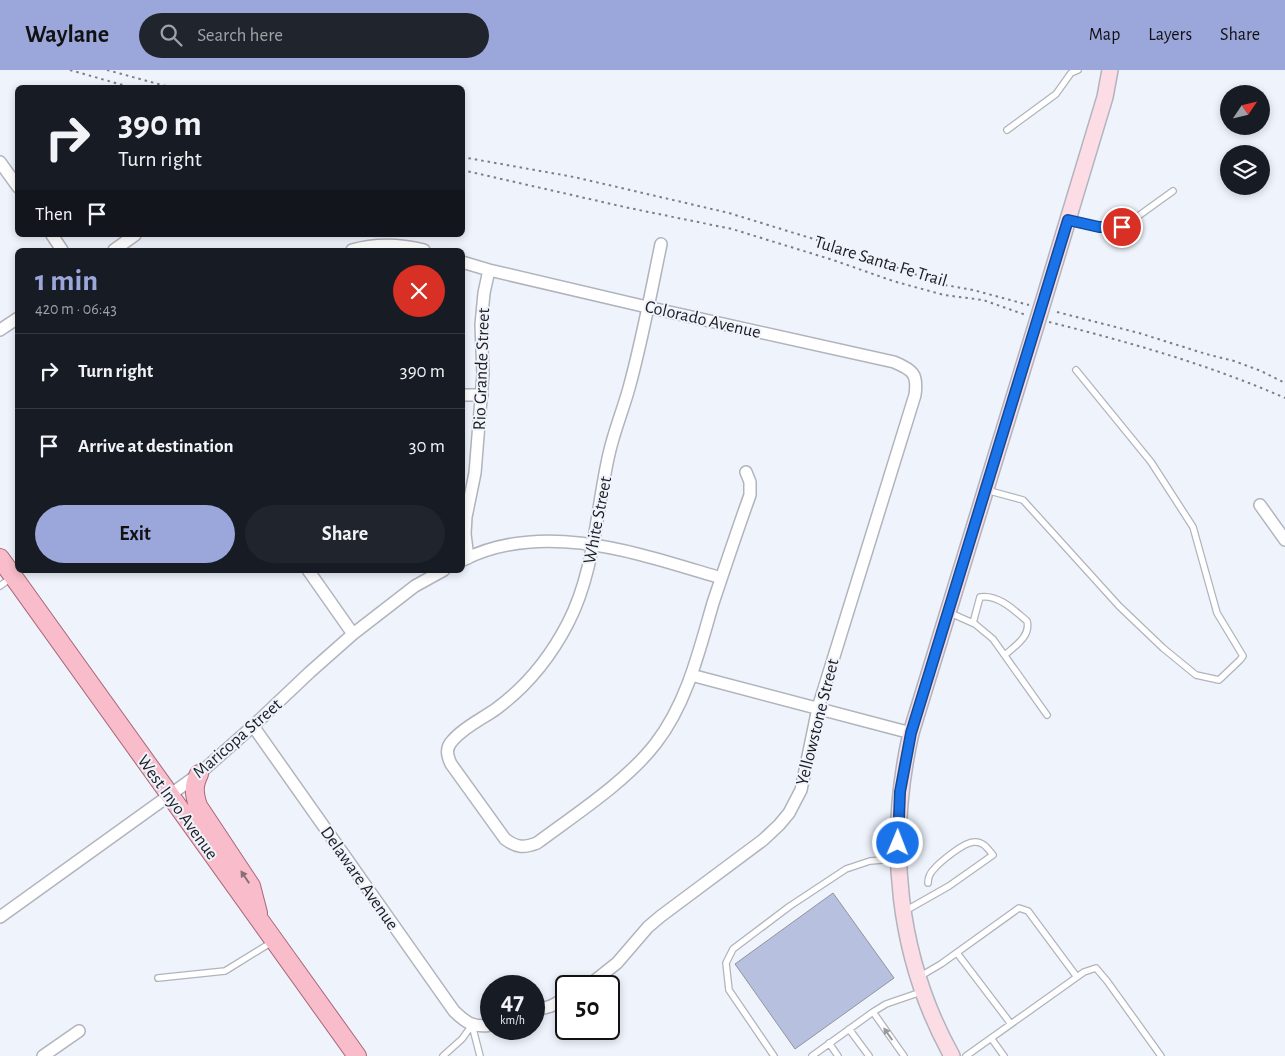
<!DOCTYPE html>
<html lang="en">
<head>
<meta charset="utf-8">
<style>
  :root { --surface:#171b24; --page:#20242c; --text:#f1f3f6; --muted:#9ea1a6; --line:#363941; --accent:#9ba6db }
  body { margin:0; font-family:"Alegreya Sans",sans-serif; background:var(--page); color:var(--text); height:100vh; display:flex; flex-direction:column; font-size:19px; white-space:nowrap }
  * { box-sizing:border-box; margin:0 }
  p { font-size:16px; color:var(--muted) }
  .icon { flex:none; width:28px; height:28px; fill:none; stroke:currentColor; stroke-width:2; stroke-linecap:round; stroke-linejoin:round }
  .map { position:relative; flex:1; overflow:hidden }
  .details { position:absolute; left:15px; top:178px; width:450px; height:325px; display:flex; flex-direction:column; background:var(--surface); border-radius:8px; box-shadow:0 2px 8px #0003 }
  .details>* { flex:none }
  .banner { position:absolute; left:15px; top:15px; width:450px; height:152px; border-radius:8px; box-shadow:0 2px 8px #0003; background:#171b24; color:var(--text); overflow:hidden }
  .needle { width:32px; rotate:55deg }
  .tools { position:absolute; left:1220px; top:15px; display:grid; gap:10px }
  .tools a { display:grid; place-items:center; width:50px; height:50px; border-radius:50%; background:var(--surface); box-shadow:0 2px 8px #0003; font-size:25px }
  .speed { position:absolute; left:480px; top:905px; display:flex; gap:10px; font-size:25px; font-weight:700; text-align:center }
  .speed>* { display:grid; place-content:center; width:65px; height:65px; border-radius:50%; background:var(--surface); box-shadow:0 2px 8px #0003; line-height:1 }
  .speed small { font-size:12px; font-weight:400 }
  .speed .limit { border:2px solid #111; border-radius:8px; background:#fff; color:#111 }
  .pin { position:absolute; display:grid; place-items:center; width:42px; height:42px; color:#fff; margin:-21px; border:2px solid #fff; border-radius:50%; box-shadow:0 1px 5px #0007 }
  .me { position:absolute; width:55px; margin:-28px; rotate:1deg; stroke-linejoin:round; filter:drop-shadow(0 0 4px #0008) }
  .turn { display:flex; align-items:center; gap:18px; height:105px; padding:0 20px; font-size:22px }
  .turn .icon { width:65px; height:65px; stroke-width:2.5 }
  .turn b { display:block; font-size:35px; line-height:42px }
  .then { display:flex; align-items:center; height:48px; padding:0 20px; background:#0003; gap:10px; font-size:19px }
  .round { display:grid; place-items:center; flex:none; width:52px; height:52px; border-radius:26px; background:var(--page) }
  .head { display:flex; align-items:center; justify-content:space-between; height:85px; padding:0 20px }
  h1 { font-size:30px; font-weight:600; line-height:38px; color:var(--accent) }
  .action { display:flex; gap:10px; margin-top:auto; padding:10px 20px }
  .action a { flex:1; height:58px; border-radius:30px; background:var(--accent); color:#111; font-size:20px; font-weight:600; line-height:58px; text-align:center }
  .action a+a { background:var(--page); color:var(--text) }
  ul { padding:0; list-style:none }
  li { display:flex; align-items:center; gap:15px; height:75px; padding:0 20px; border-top:1px solid var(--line) }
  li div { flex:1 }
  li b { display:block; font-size:19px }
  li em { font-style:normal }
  header { display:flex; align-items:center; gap:30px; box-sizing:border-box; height:70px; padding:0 25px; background:var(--accent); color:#111 }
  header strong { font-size:24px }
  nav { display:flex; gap:28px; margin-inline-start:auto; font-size:18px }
  .search { width:350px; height:45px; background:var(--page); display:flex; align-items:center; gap:12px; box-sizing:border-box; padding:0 18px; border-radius:28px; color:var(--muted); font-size:19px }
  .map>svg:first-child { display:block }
  .building { fill:#b7c0de; stroke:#91949d }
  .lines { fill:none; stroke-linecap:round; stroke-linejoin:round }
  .lane-casing { stroke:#b1b4bd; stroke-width:8 }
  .street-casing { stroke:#b1b4bd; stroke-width:14 }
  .secondary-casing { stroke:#b1b4bd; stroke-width:18 }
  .primary-casing { stroke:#a96778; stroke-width:20 }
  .path { stroke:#7d7f85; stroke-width:2; stroke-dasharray:2.5 4; stroke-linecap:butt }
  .lane { stroke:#fff; stroke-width:5.5 }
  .street { stroke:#fff; stroke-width:11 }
  .secondary { stroke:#fcdde5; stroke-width:15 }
  .primary { stroke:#f8bcca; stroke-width:18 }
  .oneway { fill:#8a6d76 }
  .oneway2 { fill:#999a9c }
  .route-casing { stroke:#114b97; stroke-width:12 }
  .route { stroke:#1a73e8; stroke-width:9 }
  .labels { text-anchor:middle; stroke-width:4; stroke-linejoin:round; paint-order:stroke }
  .street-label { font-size:18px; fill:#1d1e22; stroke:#eff3fc }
</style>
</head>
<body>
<header>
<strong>Waylane</strong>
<div class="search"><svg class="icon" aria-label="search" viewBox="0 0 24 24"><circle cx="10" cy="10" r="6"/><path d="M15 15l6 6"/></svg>Search here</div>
<nav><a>Map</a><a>Layers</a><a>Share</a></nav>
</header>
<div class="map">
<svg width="1285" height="986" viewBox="0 0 1285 986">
  <rect width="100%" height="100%" fill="#eff3fc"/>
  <path class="building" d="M833 823 894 908 795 979 735 894Z"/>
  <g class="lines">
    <g class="lane-casing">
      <path id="lane" d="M1007 60 1056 24 1071 3 1078 0
        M1070 151 1099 157H1123L1173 121
        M986 420 1023 430 1119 536 1163 578 1196 605 1219 610 1240 590 1243 586 1217 543 1193 457 1151 392 1076 300
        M0 516 11 508
        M948 542 975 554 993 569 1047 645
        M973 553 980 527C998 524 1014 540 1027 551 1031 566 1015 576 1005 585
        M905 841 949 816 993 785C988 779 983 771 974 772 964 772 940 792 934 799 930 803 928 807 928 813
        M957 883 1011 954
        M919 907 941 894 1019 838 1028 841 1077 907
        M158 908 225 901 272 872
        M873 942 904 986
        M472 955 480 986
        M849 959 869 986
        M991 968 1004 986
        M829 973 838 986
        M443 986 462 969 472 955
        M774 986 729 920 726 893 733 879 790 836 846 799 870 791 896 789
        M812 986 873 942 886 934 921 922
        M966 986 1084 902 1096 898 1107 911 1161 986"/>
    </g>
    <g class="street-casing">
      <path id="street" d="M0 92 18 117
        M52 165 62 180
        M661 174C651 222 642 271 629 318 623 340 614 361 609 384 596 440 595 501 568 553 551 586 526 617 496 639 482 649 464 657 453 670 445 678 447 685 451 694L505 769C517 778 524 778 537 773 576 744 627 711 656 673 687 633 699 581 713 533 725 497 737 461 750 425V412L746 402
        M114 180 135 165
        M352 180C376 173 400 174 424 180
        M462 192 489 200 647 237 894 292C913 300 918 304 915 325L818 638 801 720 789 743 779 755 763 770 661 846 648 857 617 893 588 916
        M0 260 18 248
        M462 325H482
        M1260 435 1285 470
        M468 488 465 464 466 447 475 403 483 304 481 255 484 223 489 200
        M463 490C544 449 640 484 721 508
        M308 500 353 564
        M691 605 911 663
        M253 656 454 941C466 953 474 958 491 955
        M0 847 199 704 253 656 310 602 353 564 415 516 444 500
        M534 941 551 936 566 928
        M43 986 79 961"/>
    </g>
    <g class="secondary-casing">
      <path id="secondary" d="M952 986C897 887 886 773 911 663L1038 249 1105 27 1110 0"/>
    </g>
    <g class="primary-casing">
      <path id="primary" d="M0 488 357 986
        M199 704C193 716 194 723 198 736L251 816 258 843"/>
    </g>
    <path class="path" d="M70 0 133 18
      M107 0 173 18
      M462 87 574 107 729 143 843 178 945 215 973 220 1029 235
      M462 100 629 138 732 159 833 190 893 211 944 225 983 230 1026 245
      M1057 242 1139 263 1206 284 1234 291 1261 301 1285 313
      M1049 252C1129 272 1210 295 1285 328"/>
    <use href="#lane" class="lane"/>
    <use href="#street" class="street"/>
    <use href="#secondary" class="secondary"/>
    <use href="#primary" class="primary"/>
  </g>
  <defs><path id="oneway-solid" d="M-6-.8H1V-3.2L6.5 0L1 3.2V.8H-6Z" transform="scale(1.25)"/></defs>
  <use class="oneway" href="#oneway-solid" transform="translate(245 807) rotate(-124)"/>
  <use class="oneway2" href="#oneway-solid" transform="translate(888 964) rotate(-125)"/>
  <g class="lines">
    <g class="route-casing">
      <path id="route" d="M898 773 900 722 911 663 1068 150 1099 157H1122"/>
    </g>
    <use href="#route" class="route"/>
  </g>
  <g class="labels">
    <g class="street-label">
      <text transform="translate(881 191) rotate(17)" y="6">Tulare Santa Fe Trail</text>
      <text transform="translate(703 249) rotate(13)" y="6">Colorado Avenue</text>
      <text transform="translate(481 299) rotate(-88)" y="6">Rio Grande Street</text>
      <text transform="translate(597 450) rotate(-79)" y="6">White Street</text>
      <text transform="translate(817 652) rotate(-76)" y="6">Yellowstone Street</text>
      <text transform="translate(237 668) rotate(-41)" y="6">Maricopa Street</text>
      <text transform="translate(178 737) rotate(54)" y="6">West Inyo Avenue</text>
      <text transform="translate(360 808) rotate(55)" y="6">Delaware Avenue</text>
    </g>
  </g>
</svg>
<div class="tools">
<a><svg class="needle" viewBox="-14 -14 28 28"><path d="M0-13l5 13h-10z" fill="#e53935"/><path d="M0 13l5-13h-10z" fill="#9ea1a6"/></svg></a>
<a><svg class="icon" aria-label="layers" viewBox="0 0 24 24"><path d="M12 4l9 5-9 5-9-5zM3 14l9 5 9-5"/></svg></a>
</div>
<div class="speed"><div>47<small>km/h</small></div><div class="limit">50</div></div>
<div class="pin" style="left:1122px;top:157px;background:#d93025"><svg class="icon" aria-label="arrive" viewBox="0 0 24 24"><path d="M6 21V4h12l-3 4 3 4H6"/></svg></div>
<svg class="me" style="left:898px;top:773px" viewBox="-20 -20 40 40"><circle r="17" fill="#1a73e8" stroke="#fff" stroke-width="3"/><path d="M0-11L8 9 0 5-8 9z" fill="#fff"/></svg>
<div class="banner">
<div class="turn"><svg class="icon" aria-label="right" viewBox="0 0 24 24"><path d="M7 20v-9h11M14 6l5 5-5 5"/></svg><div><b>390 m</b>Turn right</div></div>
<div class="then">Then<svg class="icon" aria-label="arrive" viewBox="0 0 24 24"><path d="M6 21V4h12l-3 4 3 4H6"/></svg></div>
</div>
<section class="details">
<div class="head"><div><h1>1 min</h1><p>420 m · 06:43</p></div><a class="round" style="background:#d93025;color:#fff"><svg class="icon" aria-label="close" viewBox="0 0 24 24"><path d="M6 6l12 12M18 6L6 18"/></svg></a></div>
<ul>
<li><svg class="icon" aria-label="right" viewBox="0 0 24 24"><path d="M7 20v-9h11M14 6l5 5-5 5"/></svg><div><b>Turn right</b></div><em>390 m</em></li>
<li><svg class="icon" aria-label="arrive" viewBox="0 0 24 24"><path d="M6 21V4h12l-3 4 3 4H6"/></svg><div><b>Arrive at destination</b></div><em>30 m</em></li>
</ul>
<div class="action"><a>Exit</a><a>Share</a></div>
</section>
</div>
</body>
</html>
